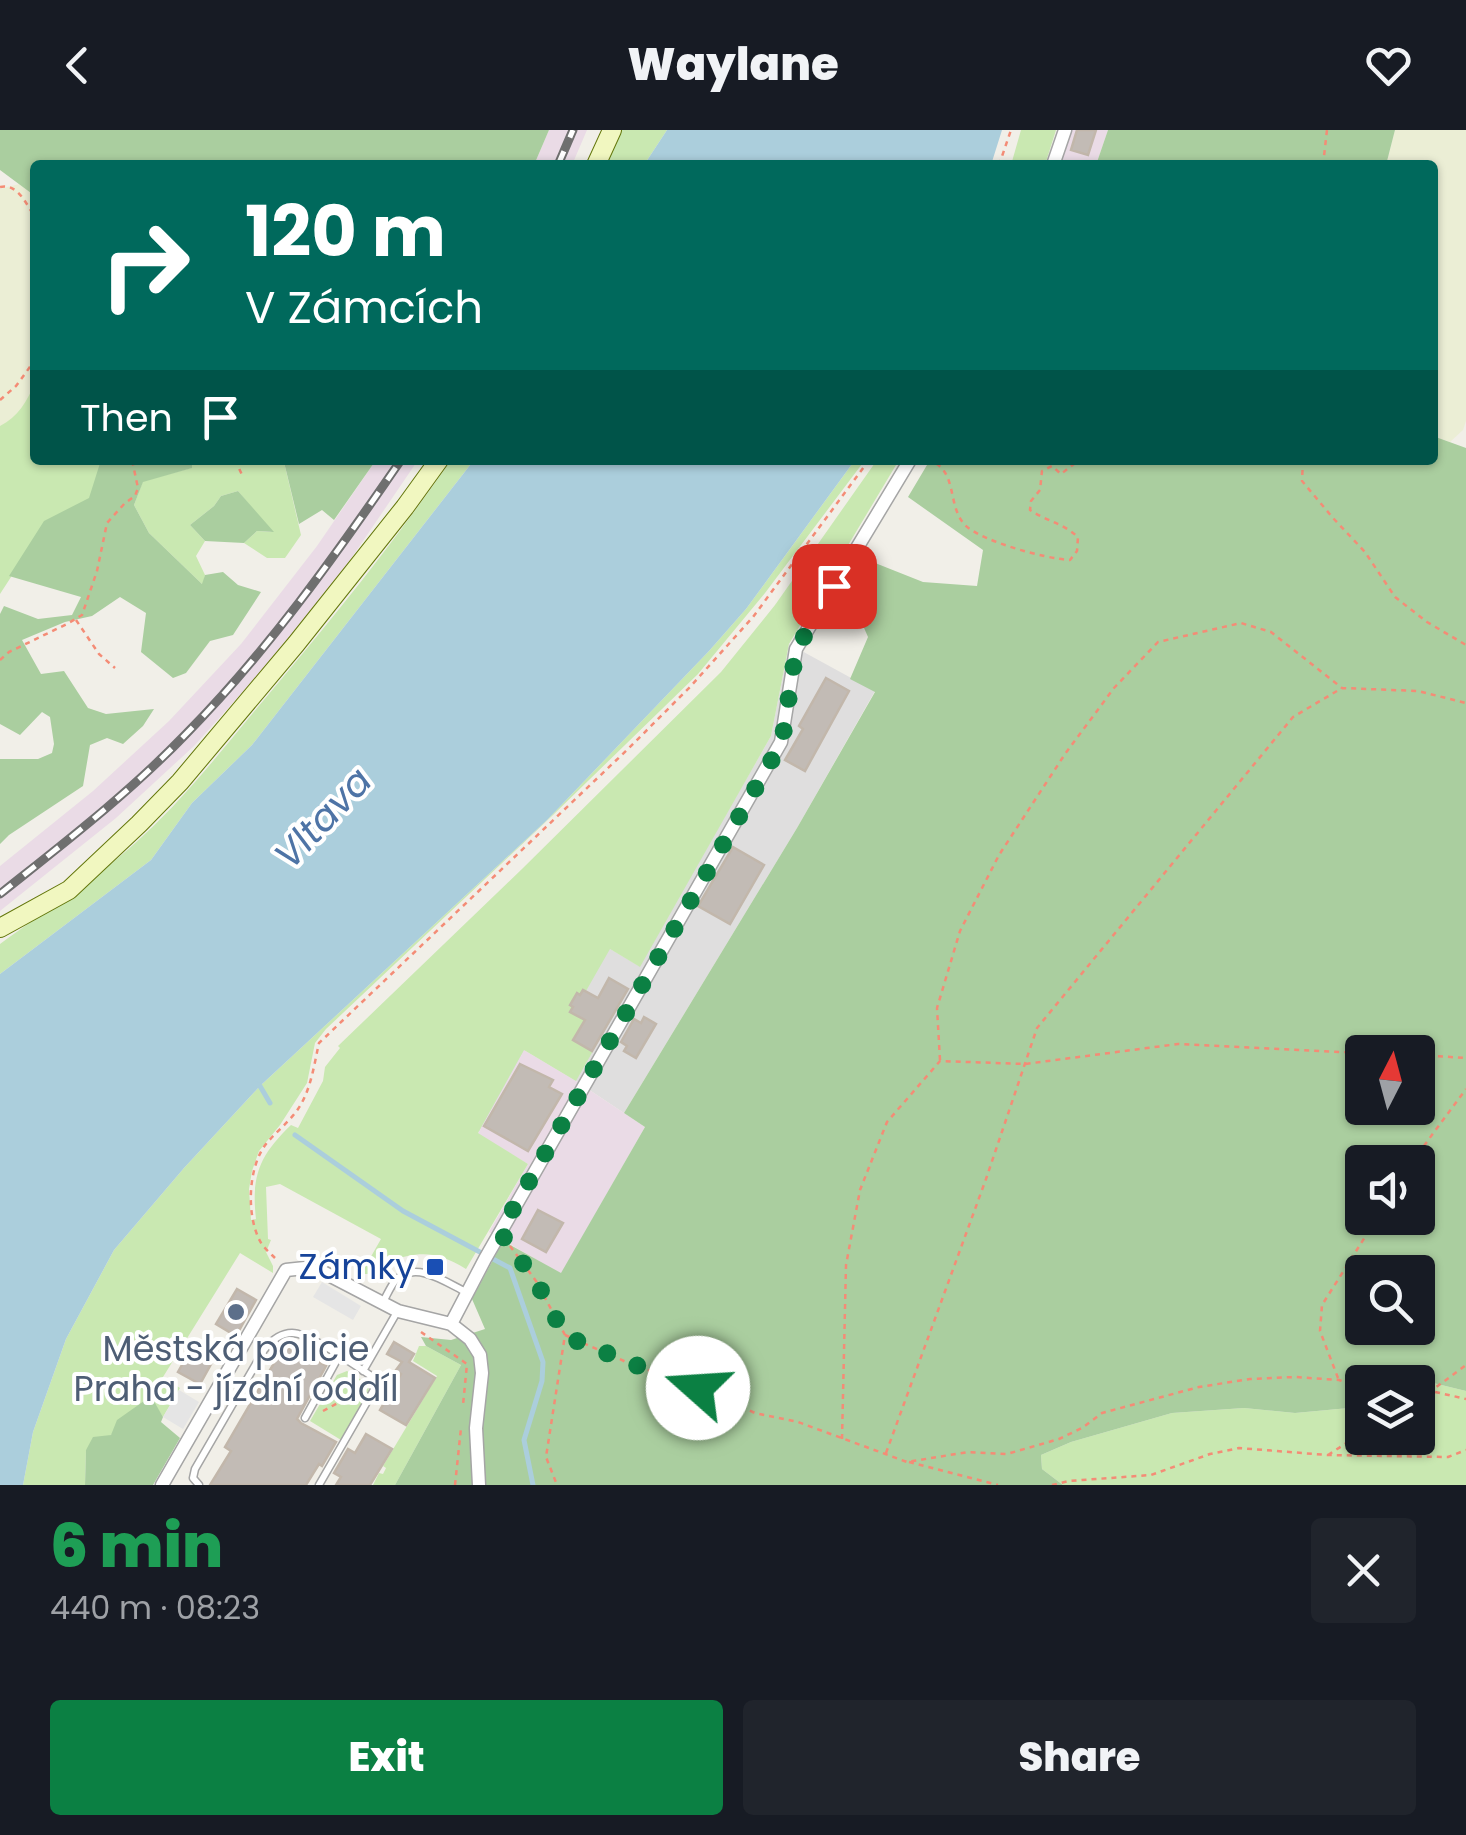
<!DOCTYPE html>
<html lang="en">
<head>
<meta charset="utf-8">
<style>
  :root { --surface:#171b24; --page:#20242c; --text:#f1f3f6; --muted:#9ea1a6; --accent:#0b8043 }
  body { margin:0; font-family:Poppins,sans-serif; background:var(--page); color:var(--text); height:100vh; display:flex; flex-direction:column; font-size:38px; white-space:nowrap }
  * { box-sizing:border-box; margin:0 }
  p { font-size:32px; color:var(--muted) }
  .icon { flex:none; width:55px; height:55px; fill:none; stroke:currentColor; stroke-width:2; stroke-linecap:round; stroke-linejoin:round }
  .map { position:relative; height:1355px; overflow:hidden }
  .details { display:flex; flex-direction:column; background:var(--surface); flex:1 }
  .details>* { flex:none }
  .banner { position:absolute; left:30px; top:30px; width:1408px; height:305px; border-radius:10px; box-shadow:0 2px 8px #0004; background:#00695c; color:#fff; overflow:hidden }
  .needle { width:65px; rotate:6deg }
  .controls { position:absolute; left:1345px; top:905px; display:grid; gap:20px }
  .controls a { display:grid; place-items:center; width:90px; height:90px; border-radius:10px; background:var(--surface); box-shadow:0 2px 8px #0004; font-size:50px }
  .pin { position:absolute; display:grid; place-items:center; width:85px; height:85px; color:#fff; margin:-42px; border-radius:20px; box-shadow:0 5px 15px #0006 }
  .me { position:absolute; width:110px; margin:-55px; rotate:289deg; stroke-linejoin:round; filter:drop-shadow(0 0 8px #0008) }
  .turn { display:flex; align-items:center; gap:35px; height:210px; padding:0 50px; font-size:45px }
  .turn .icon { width:130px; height:130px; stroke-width:2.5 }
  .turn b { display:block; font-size:70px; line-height:85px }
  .then { display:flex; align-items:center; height:95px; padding:0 50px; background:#0003; gap:20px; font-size:38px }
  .round { display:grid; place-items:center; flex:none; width:105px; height:105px; border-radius:10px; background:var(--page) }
  .summary { display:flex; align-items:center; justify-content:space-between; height:170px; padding:0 50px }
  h1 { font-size:60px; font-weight:800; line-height:75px; color:#1e9e55 }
  .button { display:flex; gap:20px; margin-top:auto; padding:20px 50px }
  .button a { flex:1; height:115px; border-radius:10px; background:var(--accent); color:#fff; font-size:40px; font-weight:800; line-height:115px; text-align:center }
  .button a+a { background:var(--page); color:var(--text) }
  header { display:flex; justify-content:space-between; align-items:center; height:130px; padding:0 50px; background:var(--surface); font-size:45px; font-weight:800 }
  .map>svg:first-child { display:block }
  .residential { fill:#dfdede }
  .industrial { fill:#eadbe6 }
  .farmland { fill:#ebeed5 }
  .grass { fill:#c9e8b1 }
  .forest { fill:#aace9f; fill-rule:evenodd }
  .parking { fill:#e5e5e5 }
  .water { fill:#abcedc }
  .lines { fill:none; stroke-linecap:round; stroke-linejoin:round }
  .stream { stroke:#abcedc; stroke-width:5 }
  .building { fill:#c2bbb5; stroke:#c2b7ab; stroke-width:2.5 }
  .lane-casing { stroke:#a5a5a5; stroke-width:9 }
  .street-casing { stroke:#a5a5a5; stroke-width:15 }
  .secondary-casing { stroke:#63760a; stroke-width:20 }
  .path { stroke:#f48c76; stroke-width:2.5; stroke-dasharray:5 5; stroke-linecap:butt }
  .lane { stroke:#fff; stroke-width:6 }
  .street { stroke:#fff; stroke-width:12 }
  .secondary { stroke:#f1f7c0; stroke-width:18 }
  .rail-casing { stroke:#6f6f6f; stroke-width:9 }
  .rail { stroke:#fff; stroke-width:5; stroke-dasharray:15; stroke-linecap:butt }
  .route { stroke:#0b8043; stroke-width:18; stroke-dasharray:0 32.4 }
  .transit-dot { fill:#1a4fb4; stroke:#fff; stroke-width:4 }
  .service-dot { fill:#5c6f8a; stroke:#fff; stroke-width:4 }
  .labels { text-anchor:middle; stroke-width:8; stroke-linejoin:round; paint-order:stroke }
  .transit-label { font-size:35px; fill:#164399; stroke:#fff; text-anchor:end }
  .service-label { font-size:35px; fill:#4e5e75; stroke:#fff }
  .water-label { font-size:38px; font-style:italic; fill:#4e74a6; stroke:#fff }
</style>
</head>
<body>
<header><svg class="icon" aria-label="back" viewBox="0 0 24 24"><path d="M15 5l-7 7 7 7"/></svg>Waylane<svg class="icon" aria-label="heart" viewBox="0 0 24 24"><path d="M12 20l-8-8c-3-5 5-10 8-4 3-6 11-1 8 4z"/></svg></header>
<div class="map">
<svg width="1466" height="1355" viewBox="0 0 1466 1355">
  <rect width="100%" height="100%" fill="#f1efe8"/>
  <path class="residential" d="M789 514 875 561 797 698 624 983 576 951 525 920 478 1004 537 776 639 836 771 606Z"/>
  <path class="industrial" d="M549 0H587L572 35H534Z
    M1071 0H1108L1096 35H1077L1061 30Z
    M376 330H418L346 436 267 535 194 616 116 688 0 781V736L93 661 169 591 241 514 317 416Z
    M524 920 576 951 645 997 561 1144 489 1102 528 1034 478 1004Z"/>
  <path class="farmland" d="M1395 0H1466V291L1463 300 1450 312 1433 306 1432 35H1386Z
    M19 54 35 66V258L13 294 0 300V59Z"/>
  <path class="grass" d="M619 0H667L644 35H605Z
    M1021 0H1056L1045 35H1011Z
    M35 253V330H104L91 369 46 393 0 464V296C18 287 27 271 35 253Z
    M192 330H276L284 332 301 405 285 428H267L244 413 257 401 272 402 238 361 221 366 214 376 190 395 205 411 196 426 205 445 203 455 149 403 134 375 143 351 191 338Z
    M451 330H474L252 615 192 673 151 730 0 844V814C49 778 101 746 146 703 189 663 225 616 263 571 329 493 393 414 451 330Z
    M855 330H865L765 463 698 544 553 685 326 899 315 913 307 953 280 995 259 1021 252 1041 249 1059 251 1090 256 1089C251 1045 260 1025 291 995L298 998 323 951 325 937 340 918 338 916 522 739 721 542 775 475 877 330H899L789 514 771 606 640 837 610 819 586 861 583 860 580 865 577 863 571 875 573 877 570 882 585 890 574 910 593 921 576 951 524 920 478 1003 528 1034 466 1139C436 1121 421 1121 389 1131L385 1141 375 1144H361L381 1109 280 1054 266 1057 268 1109 271 1110 266 1122 273 1136V1143L240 1123 163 1247 180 1258 163 1287 150 1267 111 1305 86 1320 85 1355H23L33 1302 66 1209 114 1120 184 1038 260 956 547 690 709 521 746 479Z
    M419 1216H426L461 1235 395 1355H373L379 1343 383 1344 386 1338 383 1336 437 1246 413 1231Z
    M347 1241 368 1254 369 1262 341 1310 310 1291 337 1245Z
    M1421 1250 1466 1261V1355H1063L1042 1339 1041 1325 1071 1312 1172 1283 1244 1278 1295 1283 1349 1278 1362 1273V1308H1418V1252H1413Z"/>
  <path class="forest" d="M0 0H549L534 35H35V66L0 40Z
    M1108 0H1395L1386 35H1096Z
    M1433 306 1466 318V1261L1421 1250 1413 1252H1362V1273L1349 1278 1295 1283 1244 1278 1172 1283 1071 1312 1041 1325 1042 1339 1063 1355H395L461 1235 426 1216 421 1207 451 1210 485 1199 472 1169 503 1111 561 1143 645 997 624 983 797 698 875 562 850 549 868 507 848 461 865 429 923 452 977 456 983 420 908 367 930 330H1432ZM1362 922H1418V978H1362ZM1362 1032H1418V1088H1362ZM1362 1142H1418V1198H1362Z
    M101 330H192V338L143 352 134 375 149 403 202 454 205 445 223 442 238 455 261 462 233 505 210 511 186 543 173 548 141 522 146 483 120 467 92 486 65 492 22 510 41 544 64 541 88 578 106 584 154 579 143 596 123 614 107 608 90 615 83 656 9 705 0 714V629H38L52 623 54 614 50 587 42 582 20 605 0 594V484L4 476 38 489 72 485 81 467 9 446 44 391 89 368Z
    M276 330H376L334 390 322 380 299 394 284 332Z
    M238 361 274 402 257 401 244 413 205 411 190 395 214 376 221 366Z
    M151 1266 163 1287 161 1292 180 1308 153 1355H85L86 1320 93 1307 111 1305 117 1290Z"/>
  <path class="parking" d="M322 1152 361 1176 353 1190 313 1167Z
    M179 1260 199 1272 183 1299 163 1287Z"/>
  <path class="water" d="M667 0H1002L991 35H644Z
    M474 330H855L746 479 709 521 547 690 260 956 184 1038 114 1120 66 1209 33 1302 23 1355H0V844L151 730 192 673 252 615Z"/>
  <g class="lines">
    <path class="stream" d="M254 953 260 956 270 973
      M295 1005 403 1081 510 1138 543 1232 542 1251 524 1310 533 1355"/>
  </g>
  <path class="building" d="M1077 0H1096L1088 25 1071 20Z
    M826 548 849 561 805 641 785 630 803 599 799 596Z
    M733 717 764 735 730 794 698 776Z
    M609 848 628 859 592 921 573 910 585 890 570 882 573 877 570 875 577 863 580 865 583 860 598 868Z
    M644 887 656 894 636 928 624 921 627 916 621 912 634 889 641 893Z
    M520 934 553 950 549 957 562 964 528 1021 484 996Z
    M538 1080 563 1093 546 1122 522 1109Z
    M237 1159 256 1170 236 1206 216 1194Z
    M394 1212 414 1224 409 1232 435 1248 406 1295 380 1280 401 1244 396 1240 402 1232 387 1224Z
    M194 1214 215 1227 200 1254 178 1242Z
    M284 1216 299 1225 301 1222 326 1236 297 1289 301 1293 336 1312 322 1336 319 1334 306 1355H210L231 1321 225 1317Z
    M366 1304 392 1319 370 1355H336L341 1347 334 1343 348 1319 355 1323Z"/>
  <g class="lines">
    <g class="lane-casing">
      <path id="lane" d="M383 1172C387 1165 391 1155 396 1150 416 1130 447 1153 466 1162
        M363 1241 397 1182
        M305 1288 339 1226
        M199 1355 193 1348 195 1339 264 1220C271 1211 280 1203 292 1203 311 1203 361 1240 379 1251L319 1355"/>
    </g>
    <g class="street-casing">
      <path id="street" d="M1053 35 1065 0
        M451 1194 485 1129 781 612 796 519 910 330
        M162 1355 286 1140 305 1138 323 1142 398 1181 451 1194 470 1209 480 1225 482 1243 476 1298 479 1355"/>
    </g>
    <g class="secondary-casing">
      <path id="secondary" d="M596 35 612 0
        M0 798 69 760 139 694 180 652 296 514 405 377 439 330"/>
    </g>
    <path class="path" d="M999 35 1011 0
      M1323 35 1327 0
      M0 57C18 53 26 74 35 87
      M0 270 16 256 35 230
      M235 330 243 347
      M927 330C959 338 946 375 965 395 981 411 1046 429 1070 430L1077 421 1078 407C1061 392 1048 392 1030 380L1031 371 1040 360 1042 341 1052 336 1061 344 1079 330
      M1303 330 1302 351 1333 388 1365 422 1395 467 1427 492 1466 515
      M76 490 99 524 115 538
      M0 530 9 522 67 494 82 485 97 441 107 393 125 373 135 366 138 358 132 330
      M1418 925 1466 928
      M940 930 937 878 960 801 999 725 1065 624 1114 558 1158 512 1241 493 1271 502 1342 558
      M1412 1032 1466 959
      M510 1116 536 1151 565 1205 546 1327 557 1355
      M275 1128C270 1123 263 1117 260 1111 246 1085 248 1037 266 1014 276 1002 289 992 298 979 311 960 314 935 319 913L628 619 690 557 753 487 869 330
      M421 1202 467 1234 463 1275
      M565 1205 633 1235 698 1257 755 1283 798 1292 907 1332 968 1322 1007 1324 1059 1309 1082 1298 1102 1283 1199 1257 1250 1249 1295 1247 1339 1250 1362 1258
      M1338 1248 1320 1201 1322 1175 1377 1088
      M1418 1262 1431 1261 1466 1235
      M1418 1270 1431 1261 1466 1269
      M323 1281 360 1261
      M842 1309 846 1135 860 1060 887 992 940 931 1025 934 1178 914 1362 923
      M886 1323 986 1049 1037 898 1293 587 1342 558 1418 561 1466 573
      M1328 1325 1362 1303
      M909 1332 998 1355
      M455 1355 461 1298
      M1052 1355 1069 1351 1151 1345 1210 1324 1239 1318 1327 1325 1448 1327 1466 1320"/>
    <use href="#lane" class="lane"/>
    <use href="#street" class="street"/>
    <use href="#secondary" class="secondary"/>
    <g class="rail-casing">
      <path id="rail" d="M558 35 573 0
        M0 764C64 713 128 664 185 605 267 522 335 426 401 330"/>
    </g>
    <use href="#rail" class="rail"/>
  </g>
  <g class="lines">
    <path class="route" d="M698 1258 633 1234 565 1206 536 1151 500 1102 782 612 796 520 834 456"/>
  </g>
  <rect class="transit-dot" x="425" y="1127" width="20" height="20" rx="5"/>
  <circle class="service-dot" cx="236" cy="1182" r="10"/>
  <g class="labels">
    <g class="transit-label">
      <text x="415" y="1149">Zámky</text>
    </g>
    <g class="service-label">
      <text x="236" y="1231">Městská policie<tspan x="236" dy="40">Praha - jízdní oddíl</tspan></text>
    </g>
    <g class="water-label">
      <text transform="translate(323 688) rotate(-47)" y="13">Vltava</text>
    </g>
  </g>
</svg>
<div class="controls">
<a><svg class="needle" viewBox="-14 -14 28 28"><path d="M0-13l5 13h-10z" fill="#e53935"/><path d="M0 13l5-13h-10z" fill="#9ea1a6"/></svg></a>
<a><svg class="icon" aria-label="sound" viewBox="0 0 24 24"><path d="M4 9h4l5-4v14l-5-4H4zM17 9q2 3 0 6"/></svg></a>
<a><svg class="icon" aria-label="search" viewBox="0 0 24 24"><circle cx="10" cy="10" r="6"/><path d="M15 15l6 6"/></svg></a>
<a><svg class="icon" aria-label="layers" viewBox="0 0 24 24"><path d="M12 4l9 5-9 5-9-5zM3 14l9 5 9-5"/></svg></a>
</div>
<div class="pin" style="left:834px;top:456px;background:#d93025"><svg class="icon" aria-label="arrive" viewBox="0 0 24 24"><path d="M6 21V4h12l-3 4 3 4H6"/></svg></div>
<svg class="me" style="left:698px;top:1258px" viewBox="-20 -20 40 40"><circle r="19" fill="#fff"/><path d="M0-13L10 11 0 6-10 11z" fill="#0b8043"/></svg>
<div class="banner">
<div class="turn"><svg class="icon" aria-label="right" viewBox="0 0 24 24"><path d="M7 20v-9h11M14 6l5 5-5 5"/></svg><div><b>120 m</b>V Zámcích</div></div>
<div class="then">Then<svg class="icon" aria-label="arrive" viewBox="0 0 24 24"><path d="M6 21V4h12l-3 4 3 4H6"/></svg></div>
</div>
</div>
<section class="details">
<div class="summary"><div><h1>6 min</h1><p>440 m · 08:23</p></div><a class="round"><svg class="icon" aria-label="close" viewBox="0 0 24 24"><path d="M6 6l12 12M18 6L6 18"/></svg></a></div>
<div class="button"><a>Exit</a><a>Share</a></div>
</section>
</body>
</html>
